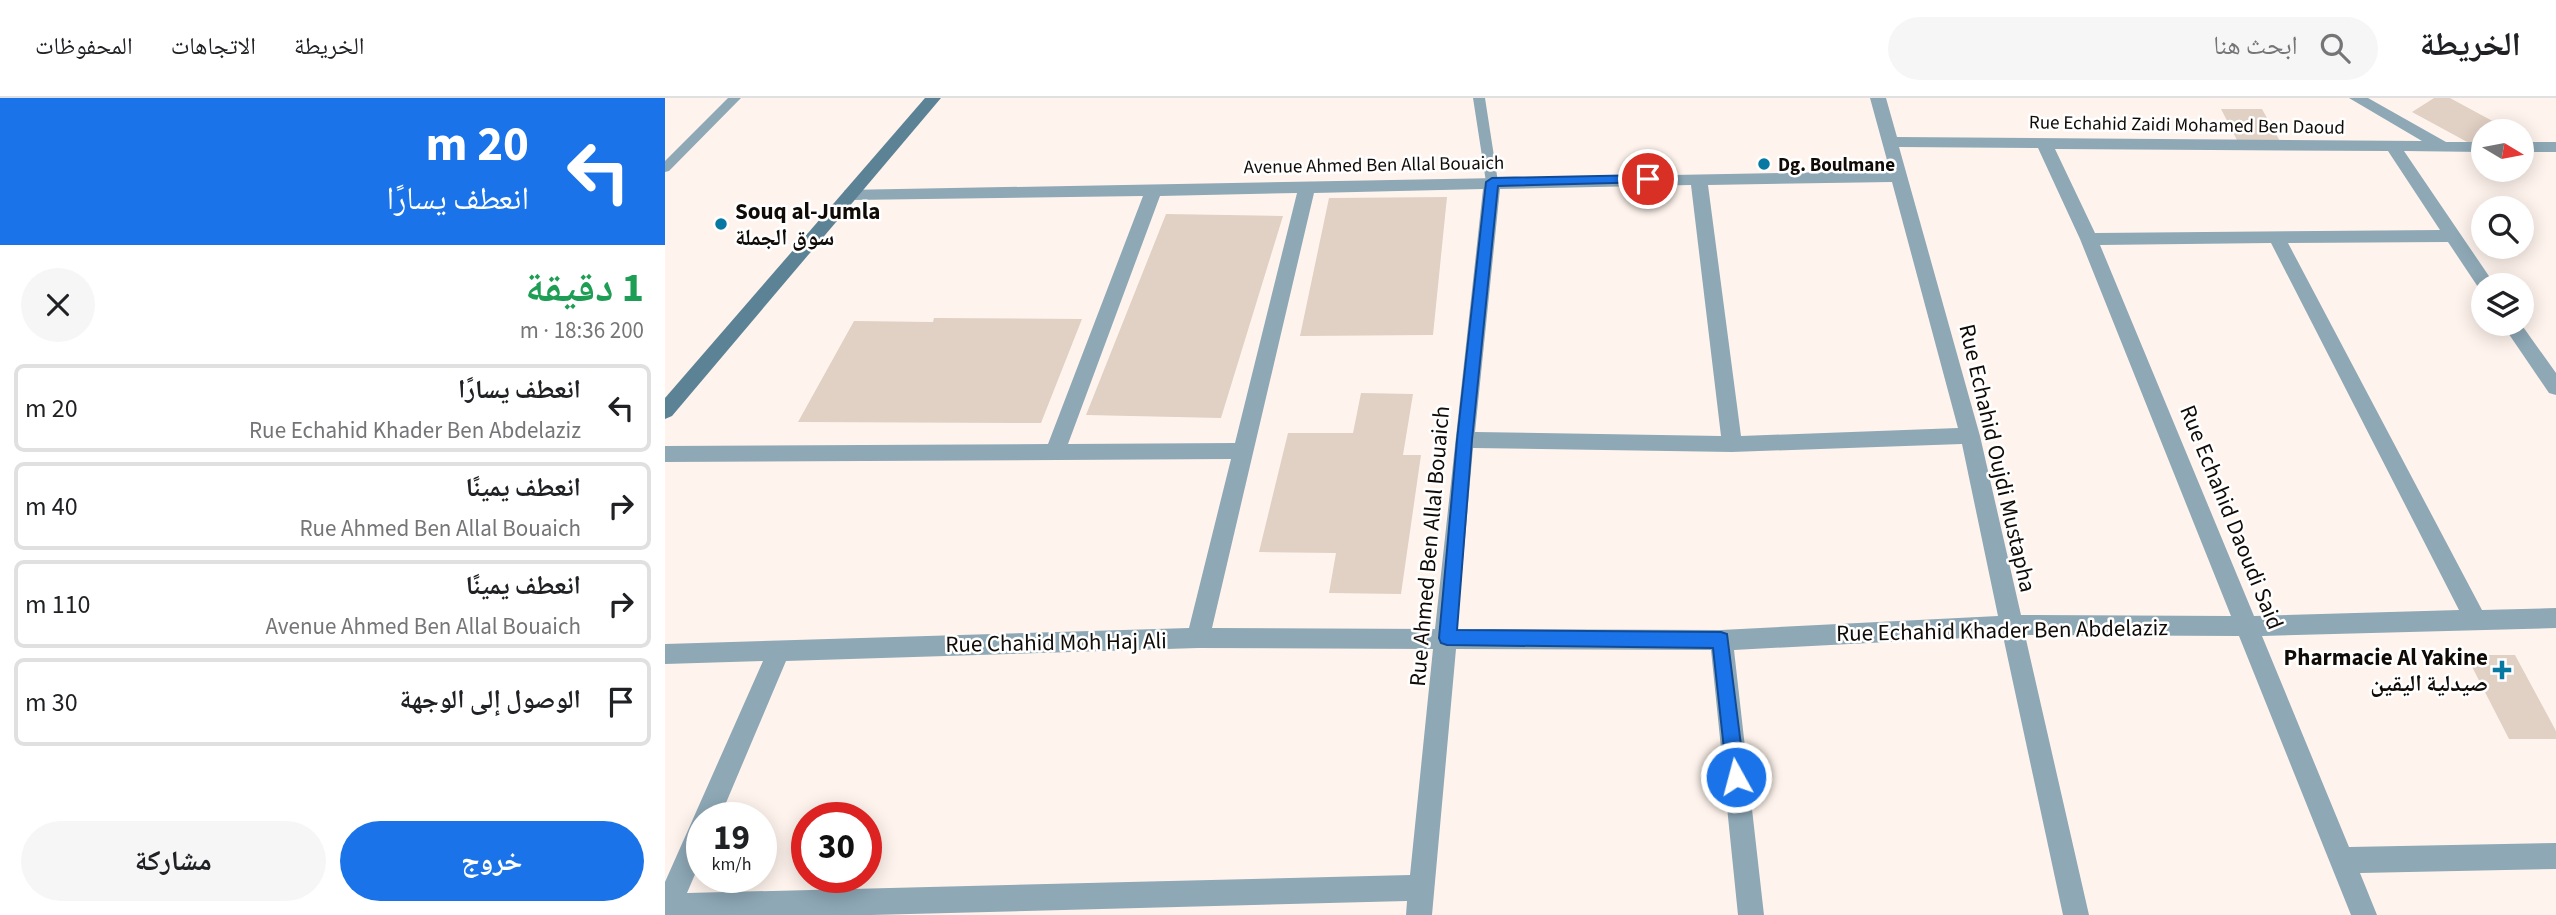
<!DOCTYPE html>
<html lang="ar">
<head>
<meta charset="utf-8">
<style>
  :root { --surface:#fff; --page:#f6f6f6; --text:#202124; --muted:#757577; --line:#e0e0e0; --accent:#1a73e8 }
  body { margin:0; font-family:"Source Sans 3","Noto Naskh Arabic",sans-serif; background:var(--page); color:var(--text); direction:rtl; height:100vh; display:flex; flex-direction:column; font-size:26px; white-space:nowrap }
  * { box-sizing:border-box; margin:0 }
  p { font-size:23px; color:var(--muted) }
  .icon { flex:none; width:38px; height:38px; fill:none; stroke:currentColor; stroke-width:2; stroke-linecap:round; stroke-linejoin:round }
  .map { position:relative; flex:1; overflow:hidden; direction:ltr }
  .side { display:flex; flex-direction:column; background:var(--surface); width:665px }
  .side>* { flex:none }
  .top-card { background:#1a73e8; color:#fff; overflow:hidden }
  .needle { width:46px; rotate:100deg }
  .controls { position:absolute; left:1806px; top:21px; display:grid; gap:14px }
  .controls a { display:grid; place-items:center; width:63px; height:63px; border-radius:50%; background:var(--surface); box-shadow:0 4px 18px #0003; font-size:35px }
  .speed { position:absolute; left:21px; top:704px; display:flex; gap:14px; font-size:35px; font-weight:700; text-align:center }
  .speed>* { display:grid; place-content:center; width:91px; height:91px; border-radius:50%; background:var(--surface); box-shadow:0 4px 18px #0003; line-height:1 }
  .speed small { font-size:18px; font-weight:400 }
  .speed .limit { border:10px solid #d22; background:#fff; color:#111 }
  .pin { position:absolute; display:grid; place-items:center; width:60px; height:60px; color:#fff; margin:-30px; border:4px solid #fff; border-radius:50%; box-shadow:0 2px 7px #0007 }
  .me { position:absolute; width:77px; margin:-38px; rotate:353deg; stroke-linejoin:round; filter:drop-shadow(0 0 5px #0008) }
  .turn { display:flex; align-items:center; gap:24px; height:147px; padding:0 21px; font-size:32px }
  .turn .icon { width:91px; height:91px; stroke-width:2.5 }
  .turn b { display:block; font-size:49px; line-height:60px }
  .round { display:grid; place-items:center; flex:none; width:74px; height:74px; border-radius:37px; background:var(--page) }
  .head { display:flex; align-items:center; justify-content:space-between; height:119px; padding:0 21px }
  h1 { font-size:42px; font-weight:700; line-height:52px; color:#1e9e55 }
  .primary-button { display:flex; gap:14px; margin-top:auto; padding:14px 21px }
  .primary-button a { flex:1; height:80px; border-radius:42px; background:var(--accent); color:#fff; font-size:28px; font-weight:700; line-height:80px; text-align:center }
  .primary-button a+a { background:var(--page); color:var(--text) }
  ul { padding:0; list-style:none }
  li { display:flex; align-items:center; gap:21px; height:88px; margin:0 14px 10px; padding:0 7px; border:4px solid var(--line); border-radius:10px }
  li div { flex:1 }
  li b { display:block; font-size:26px }
  li em { font-style:normal }
  header { display:flex; align-items:center; gap:42px; box-sizing:border-box; height:98px; padding:0 35px; background:var(--surface); border-bottom:2px solid var(--line) }
  header strong { font-size:33px }
  nav { display:flex; gap:38px; margin-inline-start:auto; font-size:24px }
  .search { width:490px; height:63px; background:var(--page); display:flex; align-items:center; gap:18px; box-sizing:border-box; padding:0 24px; border-radius:38px; color:var(--muted); font-size:26px }
  main { display:flex; flex:1; min-height:0 }
  .map>svg:first-child { display:block }
  .building { fill:#e1d0c4 }
  .lines { fill:none; stroke-linecap:round; stroke-linejoin:round }
  .lane { fill:#8ea8b6; fill-rule:evenodd }
  .street { fill:#8ea8b6; fill-rule:evenodd }
  .secondary { fill:#5c8296; fill-rule:evenodd }
  .route { fill:#1a73e8; stroke:#114b97; stroke-width:2 }
  .poi-dot { fill:#0678a1; stroke:#fff; stroke-width:2.5 }
  .labels { text-anchor:middle; stroke-width:5; stroke-linejoin:round; paint-order:stroke }
  .far-street-label { font-size:19px; fill:#100b07; stroke:#fff }
  .far-poi-label { font-size:19px; font-weight:bold; fill:#100b07; stroke:#fff; text-anchor:start }
  .poi-label { font-size:23px; font-weight:bold; fill:#100b07; stroke:#fff; text-anchor:start }
  .street-label { font-size:23px; fill:#100b07; stroke:#fff }
</style>
</head>
<body>
<header>
<strong>الخريطة</strong>
<div class="search"><svg class="icon" aria-label="search" viewBox="0 0 24 24"><circle cx="10" cy="10" r="6"/><path d="M15 15l6 6"/></svg>ابحث هنا</div>
<nav><a>الخريطة</a><a>الاتجاهات</a><a>المحفوظات</a></nav>
</header>
<main>
<div class="map">
<svg width="1891" height="817" viewBox="0 0 1891 817">
  <rect width="100%" height="100%" fill="#fff4ed"/>
  <path class="building" d="M1769 0H1785L1833 26 1837 33H1818V46L1804 45 1747 14Z
    M1556 11H1597L1616 45 1573 44Z
    M782 99 768 237 635 238 664 100Z
    M501 116 618 118 556 320 421 317Z
    M269 220 417 221 376 325 133 324 189 223 268 224Z
    M696 295 748 296 738 357H756L736 496 664 495 671 455 594 454 623 335H688Z
    M1801 557H1850L1891 633V641H1844Z"/>
  <g class="lines">
    <path class="lane" d="M63 0H76L4 73 0 74V63Z
      M808 0H820L833 84 827 88 821 84Z"/>
    <path class="street" d="M1205 0H1221L1232 39 1757 43 1684 0H1703L1781 44H1818V54L1739 53 1830 187H1818V193L1815 192 1783 144 1623 145 1817 512 1891 510V530L1597 538 1684 749 1891 745V771L1695 775 1712 817H1686L1574 538 1360 537 1424 817H1398L1338 538 1069 552 1099 817H1073L1046 552 791 551 767 817H741L742 803 206 817H0V784L98 563 0 566V546L524 530 566 361 0 364V348L383 346 478 98 186 102 180 100 178 96 180 92 1225 73ZM1234 49 1373 50 1415 141 1566 518 1356 517 1315 338ZM1390 51 1723 53 1775 132 1430 135ZM1227 84 1293 330 1076 338 1043 87ZM1026 87 1056 338 810 334 835 91ZM818 91 770 531 547 530 649 95ZM632 95 570 345 403 346 495 98ZM1606 145 1794 512 1589 518 1435 147ZM1297 346 1333 518 1056 532 792 531 808 350 1067 354ZM533 550 768 551 745 777 22 795 37 760V719H55L121 563Z
      M1857 44H1891V54H1857Z
      M1837 226H1856L1891 275V297L1884 295Z"/>
    <path class="secondary" d="M260 0H276L7 318 0 321V300Z"/>
  </g>
  <path class="route" d="M983 77 987 78V84L833 88 807 342 792 532 1056 534 1062 536 1080 679 1078 686 1071 688 1064 686 1062 679 1048 550 782 547 776 545 774 540 792 342 821 84 827 80Z"/>
  <g class="poi-dot">
    <circle cx="1099" cy="66" r="7"/>
    <circle cx="56" cy="126" r="7"/>
    <path d="M1833.5 561.5h7v7h7v7h-7v7h-7v-7h-7v-7h7z"/>
  </g>
  <g class="labels">
    <g class="far-street-label">
      <text transform="translate(1522 26) rotate(1)" y="7">Rue Echahid Zaidi Mohamed Ben Daoud</text>
      <text transform="translate(709 66) rotate(-1)" y="7">Avenue Ahmed Ben Allal Bouaich</text>
    </g>
    <g class="far-poi-label">
      <text x="1113" y="73">Dg. Boulmane</text>
    </g>
    <g class="poi-label">
      <text x="70" y="121">Souq al-Jumla<tspan x="70" dy="26">سوق الجملة</tspan></text>
      <text x="1823" y="567" text-anchor="end">Pharmacie Al Yakine<tspan x="1823" dy="26">صيدلية اليقين</tspan></text>
    </g>
    <g class="street-label">
      <text transform="translate(1333 360) rotate(77)" y="8">Rue Echahid Oujdi Mustapha</text>
      <text transform="translate(1567 419) rotate(68)" y="8">Rue Echahid Daoudi Said</text>
      <text transform="translate(764 448) rotate(-85)" y="8">Rue Ahmed Ben Allal Bouaich</text>
      <text transform="translate(1337 532) rotate(-1)" y="8">Rue Echahid Khader Ben Abdelaziz</text>
      <text transform="translate(391 544) rotate(-1)" y="8">Rue Chahid Moh Haj Ali</text>
    </g>
  </g>
</svg>
<div class="controls">
<a><svg class="needle" viewBox="-14 -14 28 28"><path d="M0-13l5 13h-10z" fill="#e53935"/><path d="M0 13l5-13h-10z" fill="#757577"/></svg></a>
<a><svg class="icon" aria-label="search" viewBox="0 0 24 24"><circle cx="10" cy="10" r="6"/><path d="M15 15l6 6"/></svg></a>
<a><svg class="icon" aria-label="layers" viewBox="0 0 24 24"><path d="M12 4l9 5-9 5-9-5zM3 14l9 5 9-5"/></svg></a>
</div>
<div class="speed"><div>19<small>km/h</small></div><div class="limit">30</div></div>
<div class="pin" style="left:983px;top:81px;background:#d93025"><svg class="icon" aria-label="arrive" viewBox="0 0 24 24"><path d="M6 21V4h12l-3 4 3 4H6"/></svg></div>
<svg class="me" style="left:1071px;top:679px" viewBox="-20 -20 40 40"><circle r="17" fill="#1a73e8" stroke="#fff" stroke-width="3"/><path d="M0-11L8 9 0 5-8 9z" fill="#fff"/></svg>
</div>
<section class="side">
<div class="top-card">
<div class="turn"><svg class="icon" aria-label="left" viewBox="0 0 24 24"><path d="M17 20v-9H6M10 6l-5 5 5 5"/></svg><div><b>20 m</b>انعطف يسارًا</div></div>
</div>
<div class="head"><div><h1>1 دقيقة</h1><p>200 m · 18:36</p></div><a class="round"><svg class="icon" aria-label="close" viewBox="0 0 24 24"><path d="M6 6l12 12M18 6L6 18"/></svg></a></div>
<ul>
<li><svg class="icon" aria-label="left" viewBox="0 0 24 24"><path d="M17 20v-9H6M10 6l-5 5 5 5"/></svg><div><b>انعطف يسارًا</b><p>Rue Echahid Khader Ben Abdelaziz</p></div><em>20 m</em></li>
<li><svg class="icon" aria-label="right" viewBox="0 0 24 24"><path d="M7 20v-9h11M14 6l5 5-5 5"/></svg><div><b>انعطف يمينًا</b><p>Rue Ahmed Ben Allal Bouaich</p></div><em>40 m</em></li>
<li><svg class="icon" aria-label="right" viewBox="0 0 24 24"><path d="M7 20v-9h11M14 6l5 5-5 5"/></svg><div><b>انعطف يمينًا</b><p>Avenue Ahmed Ben Allal Bouaich</p></div><em>110 m</em></li>
<li><svg class="icon" aria-label="arrive" viewBox="0 0 24 24"><path d="M6 21V4h12l-3 4 3 4H6"/></svg><div><b>الوصول إلى الوجهة</b></div><em>30 m</em></li>
</ul>
<div class="primary-button"><a>خروج</a><a>مشاركة</a></div>
</section>
</main>
</body>
</html>
